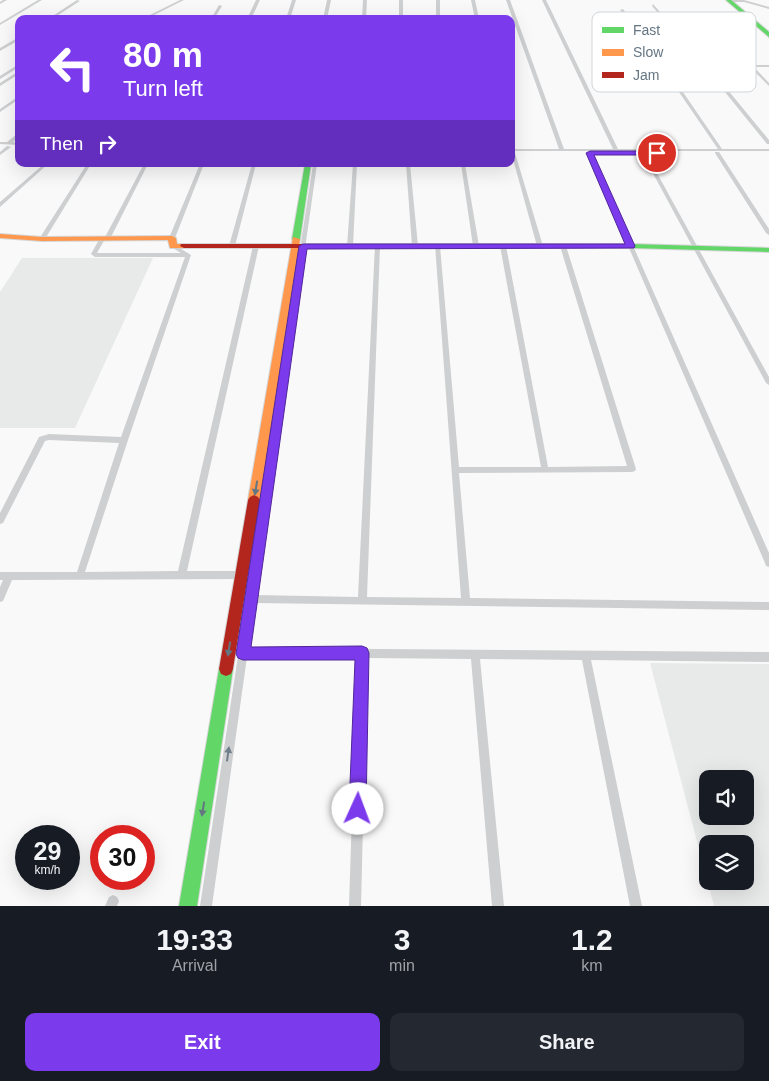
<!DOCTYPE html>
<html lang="en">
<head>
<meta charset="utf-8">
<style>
  :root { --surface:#171b24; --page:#242831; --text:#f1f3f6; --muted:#9ea1a6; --accent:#7c3aed }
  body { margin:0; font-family:Arial,sans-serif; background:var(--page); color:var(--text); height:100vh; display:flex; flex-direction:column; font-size:19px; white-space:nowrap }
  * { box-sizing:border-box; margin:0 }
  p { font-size:16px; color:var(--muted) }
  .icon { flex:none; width:28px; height:28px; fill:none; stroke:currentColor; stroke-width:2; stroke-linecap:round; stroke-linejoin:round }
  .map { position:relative; height:906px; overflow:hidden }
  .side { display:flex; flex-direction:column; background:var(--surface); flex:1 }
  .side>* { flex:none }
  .top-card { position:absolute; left:15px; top:15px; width:500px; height:152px; border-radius:10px; box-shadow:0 5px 20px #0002; background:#7c3aed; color:#fff; overflow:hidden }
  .controls { position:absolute; left:699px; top:770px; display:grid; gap:10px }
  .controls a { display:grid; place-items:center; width:55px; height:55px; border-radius:10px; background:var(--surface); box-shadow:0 5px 20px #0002; font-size:25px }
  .speed { position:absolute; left:15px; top:825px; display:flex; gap:10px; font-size:25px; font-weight:700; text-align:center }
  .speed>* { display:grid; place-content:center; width:65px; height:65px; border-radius:50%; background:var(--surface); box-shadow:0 5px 20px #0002; line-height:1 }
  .speed small { font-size:12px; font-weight:400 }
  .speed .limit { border:8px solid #d22; background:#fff; color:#111 }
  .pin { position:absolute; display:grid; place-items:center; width:42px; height:42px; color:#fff; margin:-21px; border:2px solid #fff; border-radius:50%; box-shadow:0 1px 5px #0007 }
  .me { position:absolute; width:55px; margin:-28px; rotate:2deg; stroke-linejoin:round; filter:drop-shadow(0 0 4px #0008) }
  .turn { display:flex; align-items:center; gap:18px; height:105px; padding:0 25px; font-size:22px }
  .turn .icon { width:65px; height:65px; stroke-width:2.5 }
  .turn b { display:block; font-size:35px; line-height:42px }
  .then { display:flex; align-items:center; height:48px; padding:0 25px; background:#0003; gap:10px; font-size:19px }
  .eta { display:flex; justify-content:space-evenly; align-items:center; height:85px; text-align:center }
  .eta b { font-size:30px; font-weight:600; line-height:35px }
  .primary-button { display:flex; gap:10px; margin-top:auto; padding:10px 25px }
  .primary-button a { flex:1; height:58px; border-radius:10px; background:var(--accent); color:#fff; font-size:20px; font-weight:600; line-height:58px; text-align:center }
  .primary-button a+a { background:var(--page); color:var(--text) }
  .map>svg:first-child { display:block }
  .built { fill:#e8e9e9; fill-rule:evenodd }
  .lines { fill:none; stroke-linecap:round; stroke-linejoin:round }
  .fast-casing { stroke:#d5d6d7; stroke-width:2 }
  .slow-casing { stroke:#d5d6d7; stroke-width:2 }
  .jam-casing { stroke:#d5d6d7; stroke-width:2 }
  .street { fill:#cecfd0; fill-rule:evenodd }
  .fast { fill:#63d668; fill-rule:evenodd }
  .slow { fill:#ff974d; fill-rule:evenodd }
  .jam { fill:#b3261e; fill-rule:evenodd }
  .oneway { fill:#657683 }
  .oneway2 { fill:#707f8b }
  .route { fill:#7c3aed; stroke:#51269a }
  .key { fill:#fff; stroke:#d1d6da; stroke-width:1 }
  .key-label { font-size:14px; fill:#657683 }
</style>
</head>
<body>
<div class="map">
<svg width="769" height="906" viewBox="0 0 769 906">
  <rect width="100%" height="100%" fill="#f9f9f9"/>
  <path class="built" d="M22 258H153L75 428H0V292Z
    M650 663 769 664V906H714ZM708 779H745V816H708ZM708 844H745V881H708Z"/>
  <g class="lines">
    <g class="fast-casing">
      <path id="fast" d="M726 0H731L769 32V37Z
        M305 164H311L300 239 296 241 292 239Z
        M386 244H631L769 248V252L631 248H386Z
        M226 662 231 664 233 669 197 906H179L219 669 221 664Z"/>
    </g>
    <g class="slow-casing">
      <path id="slow" d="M0 234 42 237 172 236 176 238 177 244H184L188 246 184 248H170L168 240 42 241 0 238Z
        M293 237 300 239 260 500 258 503H250L248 500Z"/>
    </g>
    <g class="jam-casing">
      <path id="jam" d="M181 244H389L393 246 389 248H184L180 246Z
        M254 495 258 497 260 500 233 669 231 674 226 676 221 674 219 669 248 500 250 497Z"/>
    </g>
    <path class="street" d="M3 0H7L0 4V2Z
      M38 0H42L0 25V23Z
      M77 0 80 1 52 19H48Z
      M180 0H184L146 19H142Z
      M256 0H260L251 19H247Z
      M292 0H296L290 19H286Z
      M327 0H331L327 19H323Z
      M363 0H367L366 19H362Z
      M399 0H403V19H399Z
      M436 0H440V19H436Z
      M471 0H475L479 19H475Z
      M506 0H510L564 149H613L542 0H546L618 149H718L657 60 620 10 623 9 659 58H697L652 6 653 4 707 65H769V67H754L769 83V86L750 67H709L769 140V144H767L699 60H661L722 149H769V151H511V149H559Z
      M730 0H744L769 7V9L744 2H729Z
      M219 5 222 6 214 19H211Z
      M19 37V40L0 51V48Z
      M19 64V67L0 79V76Z
      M19 71V74L0 86V83Z
      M19 96V99L0 112V109Z
      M17 134H19V137L13 142 19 143V145L0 144V142H7Z
      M7 146 11 147 0 155V152Z
      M511 152 515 153 543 246 542 247 537 246Z
      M588 152 592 153 769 553V567L766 566 765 563 588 153Z
      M642 152 646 153 769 377V385L766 383 642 153Z
      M715 152H719L769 229V235L766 233 715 153Z
      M44 164H48L0 207V202Z
      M87 164H91L45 239 40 240 39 239Z
      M144 164H148L110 239 107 241 105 239 97 253H181L171 247 170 246 173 244 191 255 128 440 85 572 178 571 253 246 256 244 259 246 187 571H241L244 572 245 575 244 578 241 579 12 580 3 601 0 602V587L3 580H0V572H77L119 443 49 440 45 441 3 523 0 524V513L39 437 49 434 121 437 185 257H95L91 254 100 238 104 239Z
      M200 164H204L175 238 170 239 169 238Z
      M252 164H256L235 246 230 247 229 246Z
      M313 164H317L256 595 358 597 375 245 380 246 367 597 461 598 435 245 440 246 459 467H541L500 246 503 244 506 246 548 467 627 466 560 246 563 244 566 246 636 469 635 471 632 472 459 473 470 598 769 602V610L255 603 249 648 769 652V662L591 660 642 906H630L582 660 480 659 504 906H492L471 659 367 658 361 906H349L357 658 247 657 212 906H200L246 603 234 602 233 599 234 596 247 595Z
      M353 164H357L353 246 350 248 347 246Z
      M406 164H410L418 246 415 248 412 246Z
      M461 164H465L479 246 476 248 473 246Z
      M113 895 117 897 119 901 117 906H105L109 897Z"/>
    <use href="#fast" class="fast"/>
    <use href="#slow" class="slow"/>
    <use href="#jam" class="jam"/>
  </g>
  <defs><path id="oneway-solid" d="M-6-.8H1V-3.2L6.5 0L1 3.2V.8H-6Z" transform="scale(1.25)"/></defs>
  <g class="oneway">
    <use href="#oneway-solid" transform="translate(256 488) rotate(99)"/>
    <use href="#oneway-solid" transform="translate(229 649) rotate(99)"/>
    <use href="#oneway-solid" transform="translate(203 809) rotate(99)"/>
  </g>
  <use class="oneway2" href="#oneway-solid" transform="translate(228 754) rotate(-82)"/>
  <path class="route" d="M590 151H657L660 153 657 155H594L635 246 634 248 307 249 251 647 362 646 367 648 369 653 366 809 363 815 358 817 352 815 349 809 355 660H243L238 658 236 654 299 246 303 244H625L586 153Z"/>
  <rect x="592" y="12" width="164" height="80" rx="8" class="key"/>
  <rect x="602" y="27" width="22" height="6" fill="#63d668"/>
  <rect x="602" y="49" width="22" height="7" fill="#ff974d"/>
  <rect x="602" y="72" width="22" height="6" fill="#b3261e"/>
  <g class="key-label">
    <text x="633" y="35">Fast</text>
    <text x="633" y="57">Slow</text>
    <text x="633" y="80">Jam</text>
  </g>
</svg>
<div class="controls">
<a><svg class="icon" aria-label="sound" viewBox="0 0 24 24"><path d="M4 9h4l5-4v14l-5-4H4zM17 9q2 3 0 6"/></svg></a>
<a><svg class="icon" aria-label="layers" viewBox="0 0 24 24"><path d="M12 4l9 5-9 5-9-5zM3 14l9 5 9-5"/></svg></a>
</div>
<div class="speed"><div>29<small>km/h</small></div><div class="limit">30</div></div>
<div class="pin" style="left:657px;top:153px;background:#d93025"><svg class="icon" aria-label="arrive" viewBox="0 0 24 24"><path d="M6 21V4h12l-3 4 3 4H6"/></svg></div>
<svg class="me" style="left:358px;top:809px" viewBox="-20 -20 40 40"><circle r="19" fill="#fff"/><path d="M0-13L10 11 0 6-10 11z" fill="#7c3aed"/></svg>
<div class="top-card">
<div class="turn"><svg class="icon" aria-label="left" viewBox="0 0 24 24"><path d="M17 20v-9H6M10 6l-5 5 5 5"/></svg><div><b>80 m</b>Turn left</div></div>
<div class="then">Then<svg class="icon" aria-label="right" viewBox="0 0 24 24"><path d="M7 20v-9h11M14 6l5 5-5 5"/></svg></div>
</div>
</div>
<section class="side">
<div class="eta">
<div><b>19:33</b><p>Arrival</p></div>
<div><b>3</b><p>min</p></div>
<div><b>1.2</b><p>km</p></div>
</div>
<div class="primary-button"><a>Exit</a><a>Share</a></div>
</section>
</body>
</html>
